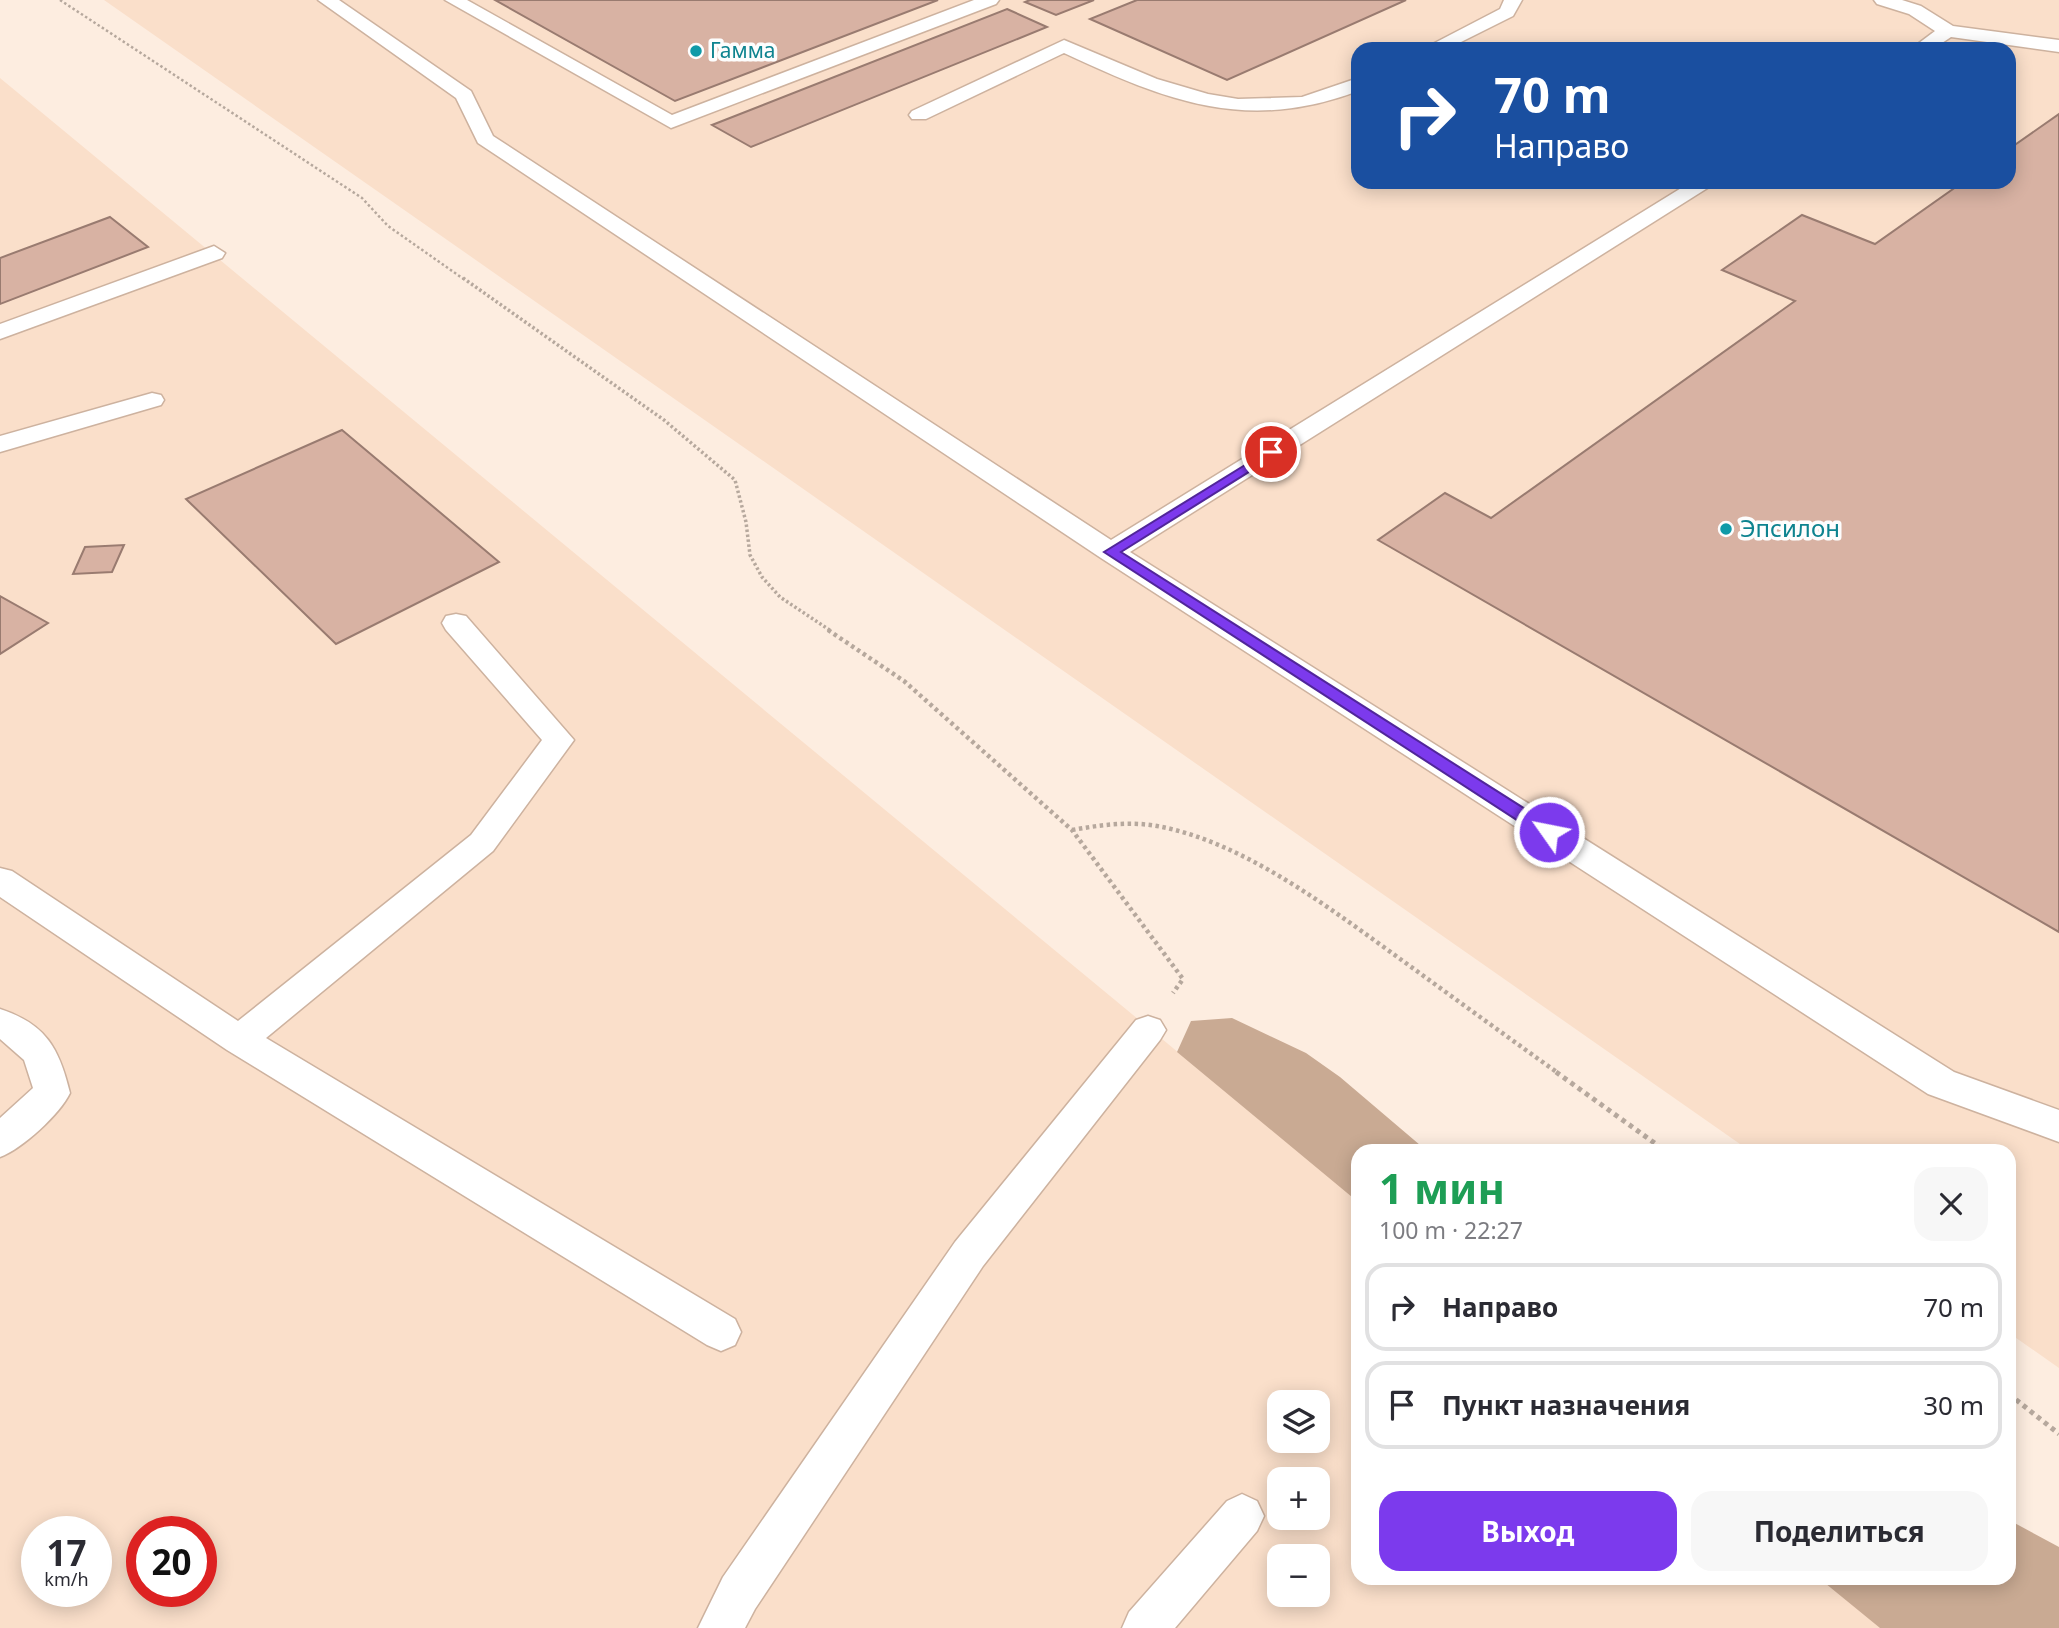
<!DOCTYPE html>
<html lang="ru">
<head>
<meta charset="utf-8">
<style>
  :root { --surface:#fff; --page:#f7f7f7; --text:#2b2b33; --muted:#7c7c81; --line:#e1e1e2; --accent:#7c3aed }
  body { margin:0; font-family:"Noto Sans",sans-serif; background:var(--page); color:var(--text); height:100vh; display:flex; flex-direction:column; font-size:26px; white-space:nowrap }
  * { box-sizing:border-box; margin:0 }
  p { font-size:23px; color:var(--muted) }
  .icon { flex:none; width:38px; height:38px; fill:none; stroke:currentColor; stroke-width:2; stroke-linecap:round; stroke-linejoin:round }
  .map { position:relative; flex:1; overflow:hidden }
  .sheet { position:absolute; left:1351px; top:1144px; width:665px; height:441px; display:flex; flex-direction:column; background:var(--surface); border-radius:21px; box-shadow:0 4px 18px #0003 }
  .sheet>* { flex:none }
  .top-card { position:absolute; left:1351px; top:42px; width:665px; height:147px; border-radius:21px; box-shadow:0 4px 18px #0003; background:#1a4fa0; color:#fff; overflow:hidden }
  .fabs { position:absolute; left:1267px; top:1390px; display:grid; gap:14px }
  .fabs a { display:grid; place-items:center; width:63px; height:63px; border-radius:14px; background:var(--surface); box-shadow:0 4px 18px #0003; font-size:35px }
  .speed { position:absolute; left:21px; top:1516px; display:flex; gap:14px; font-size:35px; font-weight:700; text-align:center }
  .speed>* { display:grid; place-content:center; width:91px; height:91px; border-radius:50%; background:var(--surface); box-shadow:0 4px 18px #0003; line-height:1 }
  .speed small { font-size:18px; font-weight:400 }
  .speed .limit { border:10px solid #d22; background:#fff; color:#111 }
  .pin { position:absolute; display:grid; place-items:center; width:60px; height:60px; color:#fff; margin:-30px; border:4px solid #fff; border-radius:50%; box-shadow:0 2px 7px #0007 }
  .me { position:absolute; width:77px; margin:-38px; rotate:303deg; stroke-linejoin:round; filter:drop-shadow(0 0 5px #0008) }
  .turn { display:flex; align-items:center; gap:24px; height:147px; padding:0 28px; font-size:32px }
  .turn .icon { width:91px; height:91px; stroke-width:2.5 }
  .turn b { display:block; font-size:49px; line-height:60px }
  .round { display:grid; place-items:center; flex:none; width:74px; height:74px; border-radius:21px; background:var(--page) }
  .overview { display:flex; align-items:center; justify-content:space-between; height:119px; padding:0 28px }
  h1 { font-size:42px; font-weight:700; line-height:52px; color:#1e9e55 }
  .cta { display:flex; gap:14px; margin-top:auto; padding:14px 28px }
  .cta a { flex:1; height:80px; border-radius:21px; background:var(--accent); color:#fff; font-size:28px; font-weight:700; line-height:80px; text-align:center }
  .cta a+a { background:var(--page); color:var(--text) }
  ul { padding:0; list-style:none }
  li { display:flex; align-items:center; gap:21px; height:88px; margin:0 14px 10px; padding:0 14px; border:4px solid var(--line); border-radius:21px }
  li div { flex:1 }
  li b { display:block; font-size:26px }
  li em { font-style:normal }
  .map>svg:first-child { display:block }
  .built { fill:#fadfca; fill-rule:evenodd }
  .forest { fill:#c9aa93 }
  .building { fill:#d8b2a3; stroke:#997b70; stroke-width:2 }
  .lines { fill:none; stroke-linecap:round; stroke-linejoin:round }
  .lane-casing { stroke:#cdb29f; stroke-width:3 }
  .path-far3 { stroke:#b6a89d; stroke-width:2.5; stroke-dasharray:2.5 2.5; stroke-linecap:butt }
  .path-far2 { stroke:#b6a89d; stroke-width:3.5; stroke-dasharray:2.5 2.5; stroke-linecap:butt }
  .path-far1 { stroke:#b6a89d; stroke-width:4.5; stroke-dasharray:3.5 3.5; stroke-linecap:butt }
  .path { stroke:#b6a89d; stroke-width:5; stroke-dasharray:4.5 4.5; stroke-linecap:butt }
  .lane { fill:#fff; fill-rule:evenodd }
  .route { fill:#7c3aed; stroke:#51269a; stroke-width:2 }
  .culture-dot { fill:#0f9aa8; stroke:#fdfdfd; stroke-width:2.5 }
  .labels { text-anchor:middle; stroke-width:7; stroke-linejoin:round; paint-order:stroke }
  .far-culture-label { font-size:21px; fill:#0d838f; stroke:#fdfdfd; text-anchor:start }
  .culture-label { font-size:24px; fill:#0d838f; stroke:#fdfdfd; text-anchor:start }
</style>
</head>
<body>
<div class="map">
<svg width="2059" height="1628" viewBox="0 0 2059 1628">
  <rect width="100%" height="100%" fill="#fdede0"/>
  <path class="built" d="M104 0H2059V1368L2009 1333V1152L1750 1151ZM1358 49H2009V182H1358Z
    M0 78 1358 1201V1578L1821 1579 1882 1628H0ZM1279 1402H1318V1440H1279ZM1279 1479H1318V1517H1279ZM37 1531H96V1591H37ZM142 1531H201V1591H142ZM1279 1556H1318V1594H1279Z"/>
  <path class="forest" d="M1232 1018 1306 1053 1340 1077 1427 1151 1358 1152V1202L1177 1052 1191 1021Z
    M2009 1520 2059 1547V1628H1880L1820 1579 2009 1578Z"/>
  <path class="building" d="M495 0H938L675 101Z
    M1030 0H1094L1056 15 1025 2Z
    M1137 0H1406L1227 80 1090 19Z
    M1007 9 1047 27 751 147 712 125Z
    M2059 114V932L1378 540 1445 493 1491 518 1795 301 1722 270 1802 215 1875 244 1963 182H2009V149Z
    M110 217 148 247 0 304V258Z
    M342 430 499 562 336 644 186 499Z
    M124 545 112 572 73 574 85 547Z
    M0 596 48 623 0 654Z"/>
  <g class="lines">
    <g class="lane-casing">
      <path id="lane" d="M318 0H339L471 91 493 136 1111 540 1691 182H1717L1130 552 1954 1072 2059 1110V1142L1928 1094 1101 558 478 143 456 98Z
        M445 0H467L672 115 974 0H999L996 4 671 128Z
        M1504 0H1522L1513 16 1447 49H1423L1500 9Z
        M1874 0H1902L1921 6 1953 26 2059 40V52L1951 37 1933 49H1911L1935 31 1909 14 1877 4Z
        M1064 40 1157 79 1208 94 1238 99 1302 97 1358 78V91C1246 133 1167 101 1064 53L926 119H912L909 115 912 111Z
        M214 246 225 253 222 258 0 339V324Z
        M152 393 161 395 164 400 161 405 0 452V436Z
        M456 614 466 616 574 740 493 851 266 1038 735 1319 741 1332 735 1345 721 1351 707 1345 227 1050 0 897V868L12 871 238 1021 471 835 542 740 446 630 442 623 446 616Z
        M0 1009C46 1024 59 1048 70 1093 60 1114 22 1149 0 1157V1118L33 1088 24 1060 0 1039Z
        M1148 1016 1160 1020 1166 1030 1160 1040 983 1266 755 1609 745 1628H698L723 1577 955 1242 1136 1020Z
        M1242 1494 1257 1501 1264 1516 1257 1531 1175 1628H1122L1129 1612 1227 1501Z"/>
    </g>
    <path class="path-far3" d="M60 0 362 198 388 226 465 280"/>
    <path class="path-far2" d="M463 278 664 420 735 480 746 522 750 555 762 577 780 597 831 631"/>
    <path class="path-far1" d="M828 630 904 681 1072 830 1183 979 1173 993
      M1072 830C1100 825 1129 821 1157 826 1245 842 1332 910 1403 961 1454 998 1506 1036 1558 1073"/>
    <path class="path" d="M1556 1072 1667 1152
      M2009 1394 2059 1434"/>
    <use href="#lane" class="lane"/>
  </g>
  <path class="route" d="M1271 449 1276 450V455L1121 552 1555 828V837H1543L1104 552Z"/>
  <g class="culture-dot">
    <circle cx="696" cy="51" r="7"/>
    <circle cx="1726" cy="529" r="7"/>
  </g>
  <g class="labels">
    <g class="far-culture-label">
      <text x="710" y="58">Гамма</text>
    </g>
    <g class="culture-label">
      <text x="1740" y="537">Эпсилон</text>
    </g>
  </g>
</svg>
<div class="fabs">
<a><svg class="icon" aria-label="layers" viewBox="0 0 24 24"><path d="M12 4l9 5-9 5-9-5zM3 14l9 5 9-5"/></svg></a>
<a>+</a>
<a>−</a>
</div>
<div class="speed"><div>17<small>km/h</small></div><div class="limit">20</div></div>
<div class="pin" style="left:1271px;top:452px;background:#d93025"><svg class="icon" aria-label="arrive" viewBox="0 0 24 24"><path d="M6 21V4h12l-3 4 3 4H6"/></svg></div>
<svg class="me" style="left:1549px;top:832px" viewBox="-20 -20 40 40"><circle r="17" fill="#7c3aed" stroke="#fff" stroke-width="3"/><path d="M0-11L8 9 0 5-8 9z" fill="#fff"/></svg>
<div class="top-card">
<div class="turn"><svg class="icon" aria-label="right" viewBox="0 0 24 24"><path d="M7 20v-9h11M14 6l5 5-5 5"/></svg><div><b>70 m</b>Направо</div></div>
</div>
<section class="sheet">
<div class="overview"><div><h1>1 мин</h1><p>100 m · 22:27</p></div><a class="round"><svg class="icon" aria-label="close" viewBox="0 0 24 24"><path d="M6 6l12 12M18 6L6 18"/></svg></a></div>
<ul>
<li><svg class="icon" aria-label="right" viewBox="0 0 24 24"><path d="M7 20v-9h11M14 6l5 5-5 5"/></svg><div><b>Направо</b></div><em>70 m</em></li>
<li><svg class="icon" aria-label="arrive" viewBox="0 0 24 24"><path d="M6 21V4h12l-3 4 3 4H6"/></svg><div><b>Пункт назначения</b></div><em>30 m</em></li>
</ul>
<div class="cta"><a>Выход</a><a>Поделиться</a></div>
</section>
</div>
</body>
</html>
